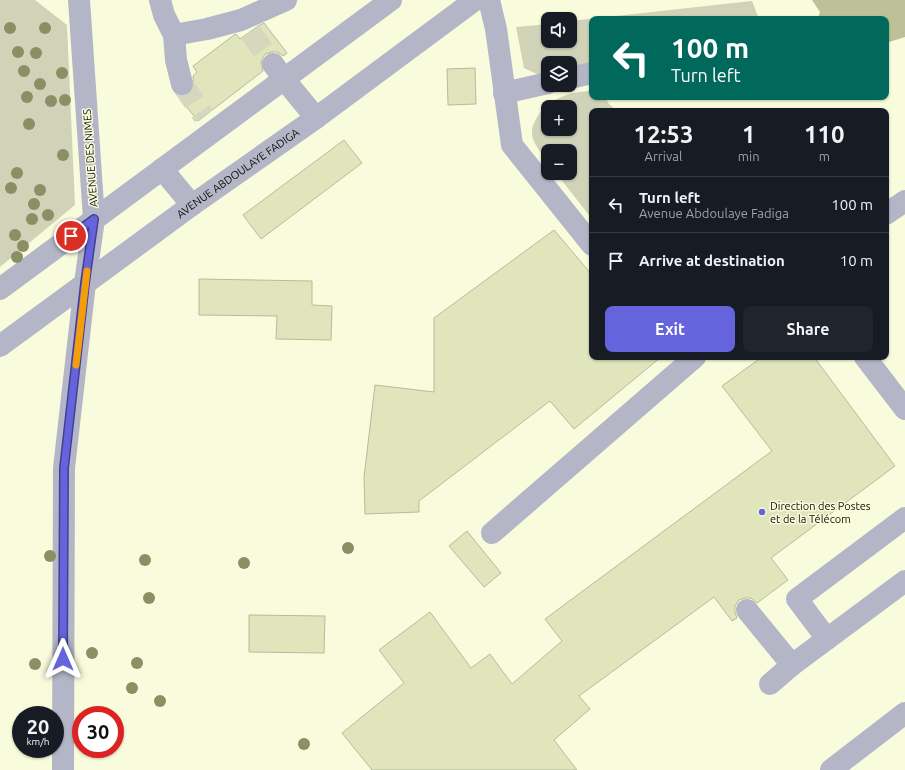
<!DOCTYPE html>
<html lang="en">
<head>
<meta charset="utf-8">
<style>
  :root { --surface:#171b24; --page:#20242c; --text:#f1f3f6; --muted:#9ea1a6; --line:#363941; --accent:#6564dd }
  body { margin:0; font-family:Ubuntu,sans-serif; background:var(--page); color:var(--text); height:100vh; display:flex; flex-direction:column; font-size:15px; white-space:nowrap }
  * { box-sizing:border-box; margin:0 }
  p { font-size:13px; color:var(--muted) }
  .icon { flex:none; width:22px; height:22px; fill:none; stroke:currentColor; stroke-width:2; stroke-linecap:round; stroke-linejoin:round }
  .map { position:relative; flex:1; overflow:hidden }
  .details { position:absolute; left:589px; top:108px; width:300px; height:252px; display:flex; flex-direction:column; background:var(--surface); border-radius:8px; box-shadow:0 1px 3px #0004 }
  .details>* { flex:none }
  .top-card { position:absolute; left:589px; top:16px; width:300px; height:84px; border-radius:8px; box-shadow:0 1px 3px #0004; background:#00695c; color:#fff; overflow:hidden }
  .buttons { position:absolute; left:541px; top:12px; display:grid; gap:8px }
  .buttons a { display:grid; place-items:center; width:36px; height:36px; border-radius:8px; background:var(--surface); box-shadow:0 1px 3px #0004; font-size:20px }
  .speed { position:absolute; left:12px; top:706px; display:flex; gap:8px; font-size:20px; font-weight:700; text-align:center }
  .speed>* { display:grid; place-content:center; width:52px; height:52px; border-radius:50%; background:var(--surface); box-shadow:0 1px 3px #0004; line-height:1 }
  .speed small { font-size:10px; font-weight:400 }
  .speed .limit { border:6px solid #d22; background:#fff; color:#111 }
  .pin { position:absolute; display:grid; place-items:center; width:34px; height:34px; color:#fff; margin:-17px; border:2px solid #fff; border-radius:50%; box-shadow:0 1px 4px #0007 }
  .me { position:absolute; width:44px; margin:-22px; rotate:0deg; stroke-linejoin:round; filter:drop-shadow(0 0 3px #0008) }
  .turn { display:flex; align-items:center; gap:14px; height:84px; padding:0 16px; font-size:18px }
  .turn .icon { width:52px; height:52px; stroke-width:2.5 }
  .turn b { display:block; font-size:28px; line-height:34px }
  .eta { display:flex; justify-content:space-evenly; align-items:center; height:68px; text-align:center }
  .eta b { font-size:24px; font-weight:600; line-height:28px }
  .cta { display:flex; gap:8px; margin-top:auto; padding:8px 16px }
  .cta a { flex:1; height:46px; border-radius:8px; background:var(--accent); color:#fff; font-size:16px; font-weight:600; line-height:46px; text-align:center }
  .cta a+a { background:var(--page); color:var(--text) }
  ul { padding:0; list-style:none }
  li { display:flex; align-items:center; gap:12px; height:56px; padding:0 16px; border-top:1px solid var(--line) }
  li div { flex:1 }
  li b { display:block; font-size:15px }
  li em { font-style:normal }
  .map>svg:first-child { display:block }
  .green { fill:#d0d3b8; fill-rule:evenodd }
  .forest { fill:#bcc198 }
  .building { fill:#e0e5bb; stroke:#b7ba9c }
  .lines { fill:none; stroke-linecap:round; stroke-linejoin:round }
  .minor-tunnel { stroke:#d5d8bc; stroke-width:22; stroke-dasharray:22 11; stroke-linecap:butt }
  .minor { stroke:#b4b6c8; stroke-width:22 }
  .tree { fill:#8b8f64 }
  .route-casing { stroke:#424190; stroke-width:10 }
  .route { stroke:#6564dd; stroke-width:7 }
  .slow { stroke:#f59e0b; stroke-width:7 }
  .poi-dot { fill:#6564dd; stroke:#f8fcdc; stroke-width:1.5 }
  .labels { text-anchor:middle; stroke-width:3; stroke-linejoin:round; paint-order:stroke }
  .street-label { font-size:11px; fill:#0e0f05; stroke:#f8fcdc }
  .poi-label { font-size:11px; fill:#0e0f05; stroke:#f8fcdc; text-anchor:start }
</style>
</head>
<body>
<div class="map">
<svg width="905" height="770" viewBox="0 0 905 770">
  <rect width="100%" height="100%" fill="#f8fcdc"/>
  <path class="green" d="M0 0H35L67 25 75 205 0 267Z
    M752 1 759 19H592V64L570 69V63H548V74L541 76 524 68 516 27 548 24V41H570V21Z
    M592 91V97H605L609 104 617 111H592V219L556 173H570V151H548V162C543 155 536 147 533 139 531 133 532 126 535 121 545 100 569 91 592 91ZM548 107H570V129H548Z"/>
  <path class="forest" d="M812 0H905V37L886 43V19H818L820 12Z"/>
  <path class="building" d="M264 23 287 53 283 56 278 52H272L265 54 262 59 261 65 263 71 198 121 177 95 185 96 191 93 194 88 193 76 197 72 193 66 234 35 236 34 240 39 258 26Z
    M475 68 476 104 448 105 447 69Z
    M344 140 362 163 261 239 243 215Z
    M554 230 592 275V357H661L574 429 550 401 419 501V512L365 514 364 477 375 385 434 392V318Z
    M199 279 312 281V305L332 306 331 340 276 339 277 316 199 315Z
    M762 357H814L895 466 771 558 788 580 757 603 751 598H745L739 600 735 606V612L737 618 732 621 714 597 579 696 590 709 554 740 577 770H372L342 733 404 683 379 650 430 612 471 668 490 654 512 684 562 641 545 619 772 451 722 386Z
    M467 531 501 573 484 587 449 546Z
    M249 615 325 616 324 653 249 652Z"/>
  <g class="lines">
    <path class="minor-tunnel" d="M250 32 273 64
      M182 84 204 116"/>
    <g class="minor">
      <path d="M160 0 164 15 174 35 207 29 241 20 286 0"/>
      <path d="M489 0 496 29 512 145 592 245"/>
      <path d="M174 35 176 60 182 84"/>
      <path d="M273 64 284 79 316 118"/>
      <path d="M570 78 592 73"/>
      <path d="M504 93 548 83"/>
      <path d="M162 169 192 205"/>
      <path d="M886 214 905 201"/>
      <path d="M0 289 391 0"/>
      <path id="s1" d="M0 346 192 205 316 118 475 0"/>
      <path d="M865 357 905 409"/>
      <path d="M492 533 695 357"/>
      <path d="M747 610 792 665"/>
      <path d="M827 639 797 599 905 518"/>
      <path d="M770 684 792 665 905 581"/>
      <path d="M63 770 64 468 85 283 94 219 79 0"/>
      <path d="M831 770 905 713"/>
    </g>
  </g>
  <g class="tree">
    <circle cx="10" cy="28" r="6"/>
    <circle cx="45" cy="28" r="6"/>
    <circle cx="18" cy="52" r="6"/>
    <circle cx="36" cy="53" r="6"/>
    <circle cx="24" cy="71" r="6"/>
    <circle cx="62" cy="73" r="6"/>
    <circle cx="40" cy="84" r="6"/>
    <circle cx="27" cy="97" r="6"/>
    <circle cx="65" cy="100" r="6"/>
    <circle cx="51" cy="101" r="6"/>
    <circle cx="29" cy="124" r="6"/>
    <circle cx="63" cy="155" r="6"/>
    <circle cx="17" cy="173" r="6"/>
    <circle cx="11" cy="188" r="6"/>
    <circle cx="40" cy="190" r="6"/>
    <circle cx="34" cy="204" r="6"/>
    <circle cx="48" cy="215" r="6"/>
    <circle cx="32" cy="219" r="6"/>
    <circle cx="15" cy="235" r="6"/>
    <circle cx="23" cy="246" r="6"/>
    <circle cx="17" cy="257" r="6"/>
    <circle cx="348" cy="548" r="6"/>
    <circle cx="50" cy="556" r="6"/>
    <circle cx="145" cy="560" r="6"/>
    <circle cx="244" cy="563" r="6"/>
    <circle cx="149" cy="598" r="6"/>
    <circle cx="92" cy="653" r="6"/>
    <circle cx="137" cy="663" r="6"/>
    <circle cx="35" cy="664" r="6"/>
    <circle cx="132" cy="688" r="6"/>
    <circle cx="160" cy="701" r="6"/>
    <circle cx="304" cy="744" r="6"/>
  </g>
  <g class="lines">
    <g class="route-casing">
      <path id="route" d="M63 659 64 468 85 283 94 219 71 236"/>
    </g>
    <use href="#route" class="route"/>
    <path class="slow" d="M76 365 87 271"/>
  </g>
  <circle class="poi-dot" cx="762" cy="512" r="4"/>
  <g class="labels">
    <g class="street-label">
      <text transform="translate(90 158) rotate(-94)" y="4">AVENUE DES NIMES</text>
      <text dy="4" stroke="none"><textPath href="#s1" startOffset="294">AVENUE ABDOULAYE FADIGA</textPath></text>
    </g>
    <g class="poi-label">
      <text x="770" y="510">Direction des Postes<tspan x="770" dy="13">et de la Télécom</tspan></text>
    </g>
  </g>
</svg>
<div class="buttons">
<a><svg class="icon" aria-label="sound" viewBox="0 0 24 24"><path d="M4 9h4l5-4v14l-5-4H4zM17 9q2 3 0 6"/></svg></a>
<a><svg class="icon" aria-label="layers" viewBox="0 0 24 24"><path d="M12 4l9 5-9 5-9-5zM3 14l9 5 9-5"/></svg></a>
<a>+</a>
<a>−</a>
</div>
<div class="speed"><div>20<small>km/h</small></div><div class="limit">30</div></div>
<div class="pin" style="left:71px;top:236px;background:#d93025"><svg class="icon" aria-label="arrive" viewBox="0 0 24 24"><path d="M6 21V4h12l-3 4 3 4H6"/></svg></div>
<svg class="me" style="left:63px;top:659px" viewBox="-20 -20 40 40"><path d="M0-17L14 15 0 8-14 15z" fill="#6564dd" stroke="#fff" stroke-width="4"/></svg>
<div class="top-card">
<div class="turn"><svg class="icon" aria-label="left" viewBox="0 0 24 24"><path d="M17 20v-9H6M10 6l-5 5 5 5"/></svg><div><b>100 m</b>Turn left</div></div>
</div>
<section class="details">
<div class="eta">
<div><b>12:53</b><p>Arrival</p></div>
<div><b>1</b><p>min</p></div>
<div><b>110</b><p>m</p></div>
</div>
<ul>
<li><svg class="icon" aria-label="left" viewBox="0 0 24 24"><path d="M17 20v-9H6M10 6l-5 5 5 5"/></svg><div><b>Turn left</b><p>Avenue Abdoulaye Fadiga</p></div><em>100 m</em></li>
<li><svg class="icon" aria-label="arrive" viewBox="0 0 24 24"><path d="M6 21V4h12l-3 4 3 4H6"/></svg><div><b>Arrive at destination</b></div><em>10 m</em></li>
</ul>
<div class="cta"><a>Exit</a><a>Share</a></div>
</section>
</div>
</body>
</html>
